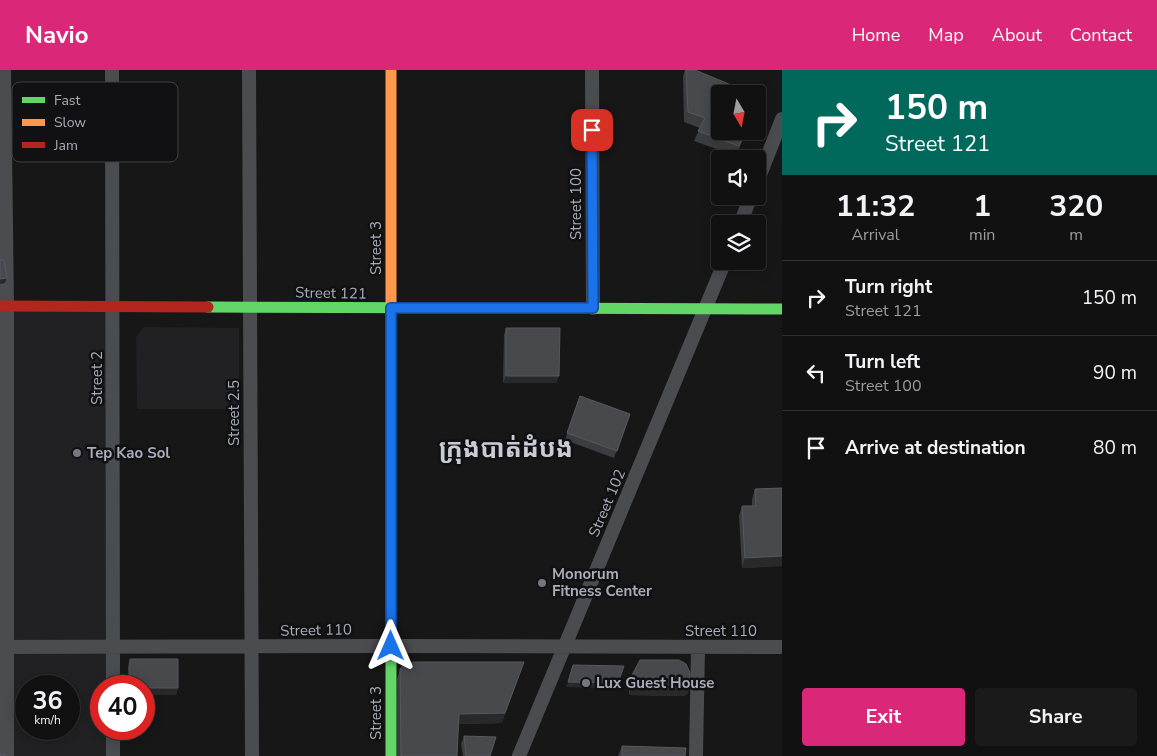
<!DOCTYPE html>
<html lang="en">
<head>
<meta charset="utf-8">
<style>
  :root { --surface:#111; --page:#1a1a1a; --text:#f1f3f6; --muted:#9c9d9f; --line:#303131; --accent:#db2777 }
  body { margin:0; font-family:"Nunito Sans","Noto Sans Khmer",sans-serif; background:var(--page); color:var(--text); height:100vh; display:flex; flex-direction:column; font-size:19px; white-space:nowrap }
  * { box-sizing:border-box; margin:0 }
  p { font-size:16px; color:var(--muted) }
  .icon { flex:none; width:28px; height:28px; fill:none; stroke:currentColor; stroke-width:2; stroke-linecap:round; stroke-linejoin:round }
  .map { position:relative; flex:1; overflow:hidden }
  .sheet { display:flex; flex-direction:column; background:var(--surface); width:375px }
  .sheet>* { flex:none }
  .guide { background:#00695c; color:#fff; overflow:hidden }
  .needle { width:32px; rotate:170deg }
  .controls { position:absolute; left:711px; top:15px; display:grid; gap:10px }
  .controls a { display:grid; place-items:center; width:55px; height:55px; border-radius:5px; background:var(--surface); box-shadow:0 2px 12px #0003,0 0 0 1px var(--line); font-size:25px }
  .speed { position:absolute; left:15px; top:605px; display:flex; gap:10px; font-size:25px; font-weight:700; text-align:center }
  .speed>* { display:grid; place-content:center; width:65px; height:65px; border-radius:50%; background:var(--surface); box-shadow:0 2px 12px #0003,0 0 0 1px var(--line); line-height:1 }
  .speed small { font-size:12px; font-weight:400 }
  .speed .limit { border:8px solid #d22; background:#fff; color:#111 }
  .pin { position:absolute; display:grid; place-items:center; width:42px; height:42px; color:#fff; margin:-21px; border-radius:10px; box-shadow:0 2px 8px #0006 }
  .me { position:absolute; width:55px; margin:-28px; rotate:0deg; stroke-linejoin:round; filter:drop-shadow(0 0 4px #0008) }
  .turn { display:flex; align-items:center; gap:18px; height:105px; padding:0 20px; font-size:22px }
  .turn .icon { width:65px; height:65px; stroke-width:2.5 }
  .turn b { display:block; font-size:35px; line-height:42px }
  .eta { display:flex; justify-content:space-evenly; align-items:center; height:85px; text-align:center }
  .eta b { font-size:30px; font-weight:700; line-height:35px }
  .button { display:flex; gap:10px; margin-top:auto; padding:10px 20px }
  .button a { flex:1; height:58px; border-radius:5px; background:var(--accent); color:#fff; font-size:20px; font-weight:700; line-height:58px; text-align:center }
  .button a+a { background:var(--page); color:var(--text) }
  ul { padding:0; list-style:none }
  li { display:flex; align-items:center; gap:15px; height:75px; padding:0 20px; border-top:1px solid var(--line) }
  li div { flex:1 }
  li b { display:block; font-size:19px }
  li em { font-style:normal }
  header { display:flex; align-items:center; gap:30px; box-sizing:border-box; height:70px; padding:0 25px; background:var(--accent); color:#fff }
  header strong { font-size:24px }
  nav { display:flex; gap:28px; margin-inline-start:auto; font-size:18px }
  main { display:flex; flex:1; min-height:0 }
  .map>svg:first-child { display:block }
  .built { fill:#212124; fill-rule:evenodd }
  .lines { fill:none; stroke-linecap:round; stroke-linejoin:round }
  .street { stroke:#4b4c50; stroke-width:14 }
  .fast { stroke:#63d668; stroke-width:11 }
  .slow { stroke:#ff974d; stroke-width:11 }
  .jam { stroke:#b3261e; stroke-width:11 }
  .wall { fill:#3c3d40 }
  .shaded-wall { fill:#28292a }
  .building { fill:#48494d; stroke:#57595e }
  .route-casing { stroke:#114b97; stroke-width:12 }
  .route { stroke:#1a73e8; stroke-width:9 }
  .poi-dot { fill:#757880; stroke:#111113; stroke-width:2 }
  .labels { text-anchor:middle; stroke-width:5; stroke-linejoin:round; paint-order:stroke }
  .street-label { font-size:15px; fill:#a8adb8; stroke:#111113 }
  .poi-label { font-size:15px; font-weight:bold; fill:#a8adb8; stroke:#111113; text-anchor:start }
  .town-label { font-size:25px; font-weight:bold; fill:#c9ccd4; stroke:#111113 }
  .key { fill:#111113; stroke:#3e4045; stroke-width:1 }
  .key-label { font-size:14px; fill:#a8adb8 }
</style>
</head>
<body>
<header>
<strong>Navio</strong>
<nav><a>Home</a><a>Map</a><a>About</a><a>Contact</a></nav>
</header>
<main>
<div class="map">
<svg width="782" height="686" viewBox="0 0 782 686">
  <rect width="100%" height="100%" fill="#171717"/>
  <path class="built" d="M0 236H113V616H101V659H114V686H0ZM26 616H69V659H26Z
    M144 257 239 258V339H137L136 267Z"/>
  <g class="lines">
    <path class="street" d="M4 0 7 236V686
      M112 0 113 616
      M249 0 252 686
      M592 0 593 238
      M758 110 782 49
      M740 154 751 126
      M0 577 391 576 782 577
      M113 686V659
      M519 686 725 191
      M696 686 698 577"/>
    <path class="fast" d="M208 237 782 239
      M391 281V686"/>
    <path class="slow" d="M391 0V281"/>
    <path class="jam" d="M0 236 208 237"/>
  </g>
  <path class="wall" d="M685 0H695L746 61 736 86 694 71 700 58 684 52 683 6Z
    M506 258 559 306 556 313H503L504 265Z
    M580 326 630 344 614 388 565 370Z
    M782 418V496L742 498 739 446 742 436H752V429L755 419Z
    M130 589 178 618 176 625 144 616H128V596Z
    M400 599 502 653 458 654 457 686H397V609Z
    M632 605 687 625 680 626 629 625V613Z
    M464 666 490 686H463L461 674Z
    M622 676 685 686H618Z"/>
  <path class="shaded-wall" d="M7 208 5 213 0 214V209Z
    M506 306H559L556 313H503Z
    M782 486V496L742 498 745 488Z
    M524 592 502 653 455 654 459 644Z
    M568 612 618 613 617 619 566 617Z
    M144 618H178L176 625H144Z
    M631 618H690L687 625 680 626 629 625Z"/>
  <path class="building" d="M686 0H695L753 24H720V61H746L739 76 698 61 705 48 688 42Z
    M0 190H4L7 208 0 209Z
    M506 258H560L559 306H506Z
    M580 326 630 344 617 381 567 363Z
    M782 418V486L745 488 742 436H756L755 419Z
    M130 589H178V618H144V616H130Z
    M640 590H679L686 594 690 603V618L682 619 631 618 632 605Z
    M414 592H524L505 643 459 644 457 686H401L400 599 405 593Z
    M573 595 624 596 618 613 568 612Z
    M464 666 496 667 490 686H466Z
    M622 676 686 678 685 686H622Z
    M0 684H5V686H0Z"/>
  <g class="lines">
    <g class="route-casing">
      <path id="route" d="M391 576V238H593L592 60"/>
    </g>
    <use href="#route" class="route"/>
  </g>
  <g class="poi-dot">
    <circle cx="77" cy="383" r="5"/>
    <circle cx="542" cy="513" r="5"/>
    <circle cx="586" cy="613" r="5"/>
  </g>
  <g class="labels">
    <g class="street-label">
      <text transform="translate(576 134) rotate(-90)" y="5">Street 100</text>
      <text transform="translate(376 178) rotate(-90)" y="5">Street 3</text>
      <text transform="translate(331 223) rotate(1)" y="5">Street 121</text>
      <text transform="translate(97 308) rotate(-90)" y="5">Street 2</text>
      <text transform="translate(234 343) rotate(-90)" y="5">Street 2.5</text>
      <text transform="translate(607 433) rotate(-67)" y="5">Street 102</text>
      <text transform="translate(316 560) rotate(-1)" y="5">Street 110</text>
      <text x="721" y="566">Street 110</text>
      <text transform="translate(376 643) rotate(-90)" y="5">Street 3</text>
    </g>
    <g class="poi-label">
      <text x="87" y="388">Tep Kao Sol</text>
      <text x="552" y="509">Monorum<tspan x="552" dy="17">Fitness Center</tspan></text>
      <text x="596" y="618">Lux Guest House</text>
    </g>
    <g class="town-label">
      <text x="506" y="387">ក្រុងបាត់ដំបង</text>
    </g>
  </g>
  <rect x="12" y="12" width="166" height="80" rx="8" class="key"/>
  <rect x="22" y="27" width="23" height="6" fill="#63d668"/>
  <rect x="22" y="49" width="23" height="7" fill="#ff974d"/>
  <rect x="22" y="72" width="23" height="6" fill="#b3261e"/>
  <g class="key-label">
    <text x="54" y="35">Fast</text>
    <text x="54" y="57">Slow</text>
    <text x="54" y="80">Jam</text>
  </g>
</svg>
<div class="controls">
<a><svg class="needle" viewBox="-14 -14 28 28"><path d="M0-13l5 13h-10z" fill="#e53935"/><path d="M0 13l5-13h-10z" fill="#9c9d9f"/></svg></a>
<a><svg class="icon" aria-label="sound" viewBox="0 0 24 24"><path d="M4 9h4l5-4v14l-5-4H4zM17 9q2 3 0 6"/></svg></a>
<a><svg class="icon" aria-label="layers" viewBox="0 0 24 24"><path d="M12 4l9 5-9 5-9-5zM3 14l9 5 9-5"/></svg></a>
</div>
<div class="speed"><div>36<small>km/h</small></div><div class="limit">40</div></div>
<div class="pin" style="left:592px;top:60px;background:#d93025"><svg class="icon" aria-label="arrive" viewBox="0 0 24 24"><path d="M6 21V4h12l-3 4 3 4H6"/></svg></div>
<svg class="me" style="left:391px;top:576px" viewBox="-20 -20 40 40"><path d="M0-17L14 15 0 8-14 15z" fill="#1a73e8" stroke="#fff" stroke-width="4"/></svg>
</div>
<section class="sheet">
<div class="guide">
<div class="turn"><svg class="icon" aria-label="right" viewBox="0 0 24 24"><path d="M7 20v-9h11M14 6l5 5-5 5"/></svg><div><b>150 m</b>Street 121</div></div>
</div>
<div class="eta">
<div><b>11:32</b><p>Arrival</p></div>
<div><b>1</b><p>min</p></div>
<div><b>320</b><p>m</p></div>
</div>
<ul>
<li><svg class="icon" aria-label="right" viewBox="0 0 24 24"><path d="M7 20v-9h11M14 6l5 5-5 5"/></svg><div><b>Turn right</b><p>Street 121</p></div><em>150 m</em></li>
<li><svg class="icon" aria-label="left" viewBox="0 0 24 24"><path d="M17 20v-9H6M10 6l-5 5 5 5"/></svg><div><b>Turn left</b><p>Street 100</p></div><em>90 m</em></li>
<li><svg class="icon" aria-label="arrive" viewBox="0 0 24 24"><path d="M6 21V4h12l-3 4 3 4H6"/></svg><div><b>Arrive at destination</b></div><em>80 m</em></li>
</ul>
<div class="button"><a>Exit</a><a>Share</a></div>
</section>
</main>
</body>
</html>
